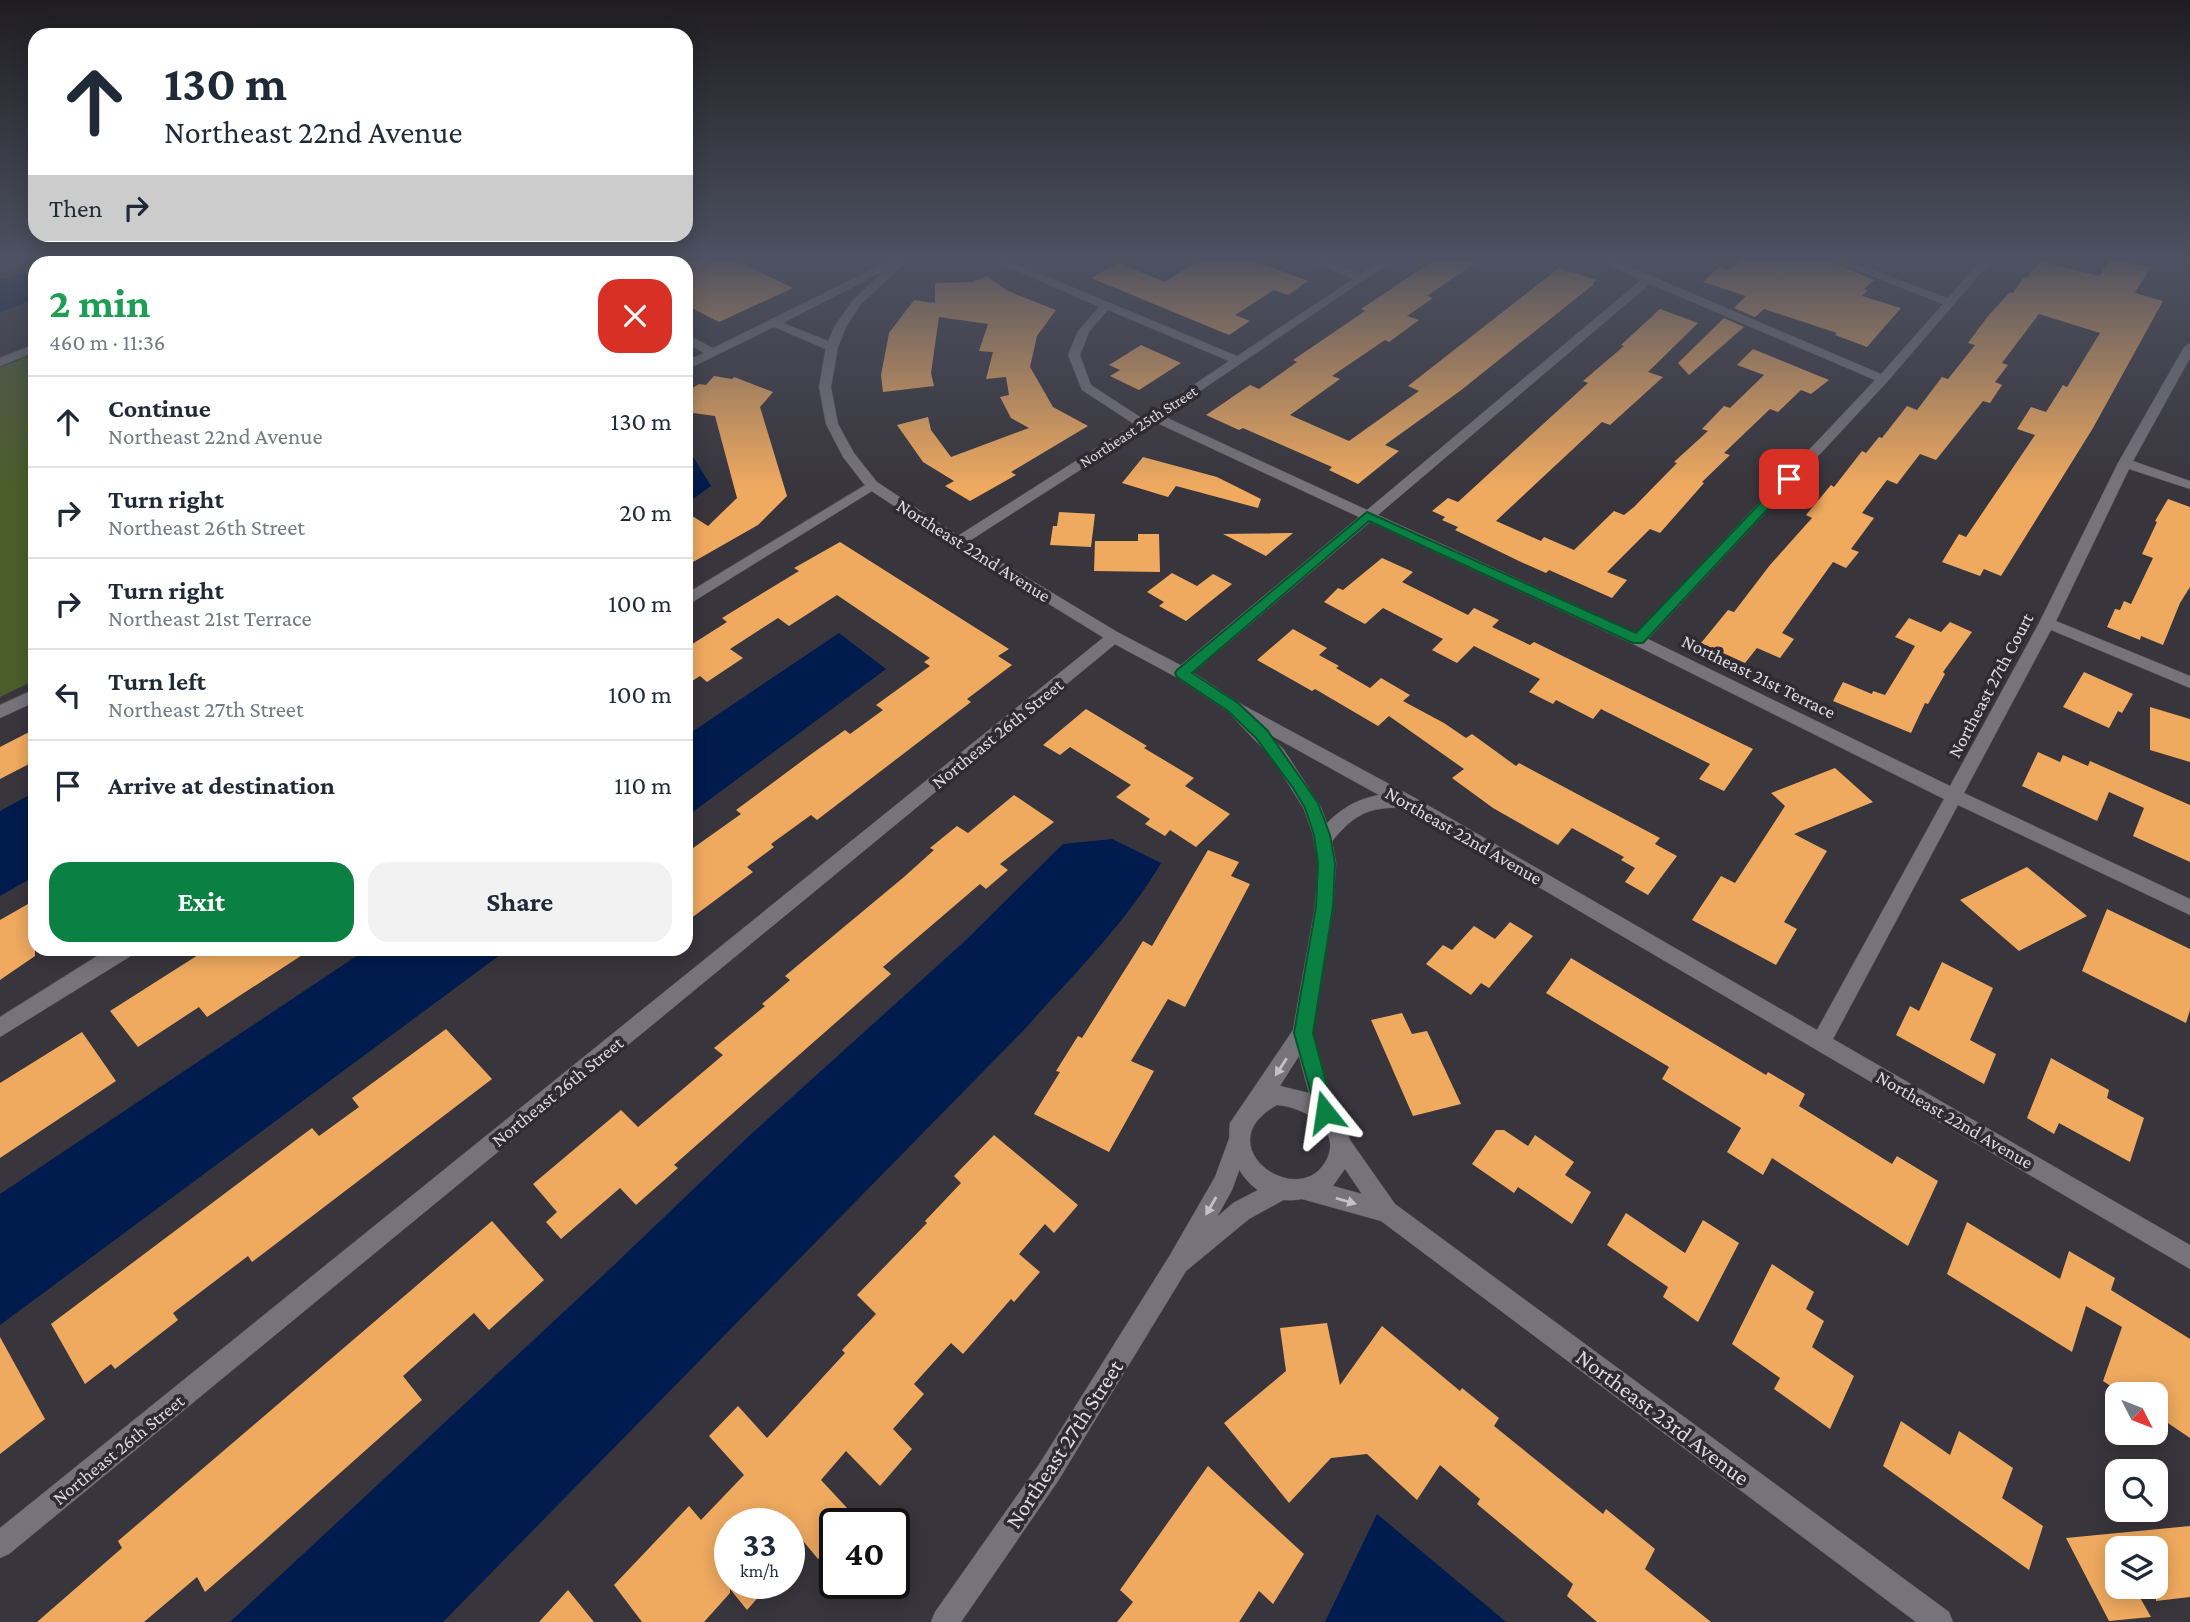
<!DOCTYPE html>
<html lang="en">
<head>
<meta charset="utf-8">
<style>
  :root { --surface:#fff; --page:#f2f2f3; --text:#1f2937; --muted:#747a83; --line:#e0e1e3; --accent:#0b8043 }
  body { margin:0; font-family:"Crimson Pro",serif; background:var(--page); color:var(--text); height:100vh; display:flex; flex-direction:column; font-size:26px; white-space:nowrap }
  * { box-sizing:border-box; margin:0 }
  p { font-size:23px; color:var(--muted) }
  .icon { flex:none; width:38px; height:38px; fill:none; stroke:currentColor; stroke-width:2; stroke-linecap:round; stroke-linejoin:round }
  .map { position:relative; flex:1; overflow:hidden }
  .side { position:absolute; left:28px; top:256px; width:665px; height:700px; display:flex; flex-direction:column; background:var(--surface); border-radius:21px; box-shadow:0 4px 18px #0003 }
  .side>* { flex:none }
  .hud { position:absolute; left:28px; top:28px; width:665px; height:214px; border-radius:21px; box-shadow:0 4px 18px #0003; background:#fff; color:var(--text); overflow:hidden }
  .needle { width:46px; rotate:132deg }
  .controls { position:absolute; left:2105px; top:1382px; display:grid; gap:14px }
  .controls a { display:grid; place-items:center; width:63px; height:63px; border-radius:14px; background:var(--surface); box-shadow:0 4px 18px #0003; font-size:35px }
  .speed { position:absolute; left:714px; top:1508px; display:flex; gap:14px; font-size:35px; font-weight:700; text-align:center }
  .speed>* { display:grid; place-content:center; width:91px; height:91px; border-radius:50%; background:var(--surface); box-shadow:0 4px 18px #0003; line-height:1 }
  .speed small { font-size:18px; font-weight:400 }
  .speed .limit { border:4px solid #111; border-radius:10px; background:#fff; color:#111 }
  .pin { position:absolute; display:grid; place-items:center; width:60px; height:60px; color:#fff; margin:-30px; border-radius:14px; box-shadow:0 4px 10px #0006 }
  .me { position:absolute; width:77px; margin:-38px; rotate:345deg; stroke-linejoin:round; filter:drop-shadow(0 0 5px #0008) }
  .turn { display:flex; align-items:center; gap:24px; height:147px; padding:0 21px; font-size:32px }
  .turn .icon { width:91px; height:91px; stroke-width:2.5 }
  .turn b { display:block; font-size:49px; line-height:60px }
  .then { display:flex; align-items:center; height:66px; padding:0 21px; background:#0003; gap:14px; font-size:26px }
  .round { display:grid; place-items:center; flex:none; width:74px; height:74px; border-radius:21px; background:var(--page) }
  .overview { display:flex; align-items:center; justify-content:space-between; height:119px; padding:0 21px }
  h1 { font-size:42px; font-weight:700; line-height:52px; color:#1e9e55 }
  .button { display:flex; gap:14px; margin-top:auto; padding:14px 21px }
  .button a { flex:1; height:80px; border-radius:21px; background:var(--accent); color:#fff; font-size:28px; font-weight:700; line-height:80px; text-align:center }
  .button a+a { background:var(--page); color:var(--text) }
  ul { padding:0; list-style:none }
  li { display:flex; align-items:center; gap:21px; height:91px; padding:0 21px; border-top:2px solid var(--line) }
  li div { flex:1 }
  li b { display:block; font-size:26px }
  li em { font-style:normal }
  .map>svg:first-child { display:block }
  .green { fill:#4c5e2a }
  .water { fill:#001b4d }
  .building { fill:#f0aa60 }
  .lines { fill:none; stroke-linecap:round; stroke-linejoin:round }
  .street-casing { stroke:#555258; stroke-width:1 }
  .secondary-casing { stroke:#555258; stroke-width:1 }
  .street { fill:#76737b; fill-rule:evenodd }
  .secondary { fill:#76737b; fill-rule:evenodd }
  .oneway { fill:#c3c1c7 }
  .route { fill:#0b8043; stroke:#07532c; stroke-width:2 }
  .labels { text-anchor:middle; stroke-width:7; stroke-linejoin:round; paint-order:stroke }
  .far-street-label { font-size:16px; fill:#dddbe0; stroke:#2e2b32 }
  .street-label { font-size:19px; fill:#dddbe0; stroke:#2e2b32 }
  .near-street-label { font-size:23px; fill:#dddbe0; stroke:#2e2b32 }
</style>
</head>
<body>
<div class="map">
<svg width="2190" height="1622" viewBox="0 0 2190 1622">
  <rect width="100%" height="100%" fill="#38353c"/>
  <path class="green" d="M35 354V680L0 697V367Z"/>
  <path class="water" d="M35 269V299L0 312V280Z
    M686 458H694L711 486 686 504Z
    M839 633 886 669 686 817V736Z
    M35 792V876L0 896V811Z
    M1112 839 1161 863C1124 926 1070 978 1022 1032L443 1622H230L612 1267 749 1136 966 940 1063 844Z
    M367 949H508L0 1325V1194Z
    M1377 1514 1506 1622H1325Z"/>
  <path class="building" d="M686 261H737L793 288 719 322 686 305Z
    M1198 261H1254L1308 281 1288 295 1274 290 1235 315 1250 321 1229 335 1091 278 1118 263 1165 282Z
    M1433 261H1478L1427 296 1433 298 1407 316 1419 320 1389 342 1385 340 1332 376 1340 379 1290 415 1349 441 1419 391 1408 386 1559 268 1596 280 1592 284H1594L1460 391 1385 445 1399 451 1358 484 1329 470 1332 467 1243 428 1239 430 1206 415 1250 385 1259 389 1297 362 1293 360 1365 311 1361 309Z
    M1741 261H1831L1874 280 1864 289 1868 290 1862 296 1901 308 1867 347 1835 335 1837 333 1764 309 1755 317 1734 308 1746 296 1703 282 1719 267 1729 270Z
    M2040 261 2099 276 2110 261H2128L2150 268 2135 293 2163 301 2093 428 2001 576 1984 569 1980 576 1942 562 1959 534 1966 537 2035 435 2017 429 2031 407 2046 412 2063 385 2067 387 2100 333 2039 314 2002 363 2008 365 1995 382 2002 385 1990 403 1983 401 1936 460 1920 454 1897 484 1887 480 1862 513 1874 518 1851 549 1859 552 1846 568 1833 562 1782 633 1794 639 1780 658 1757 648 1745 663 1701 643 1728 610 1734 612 1770 565 1812 518 1806 515 1831 485 1834 487 1862 451 1866 453 1879 437 1882 438 1907 406 1917 410 1942 377 1948 379 1975 345 1968 343 1988 316 2010 292 2013 293 2024 277 2027 278Z
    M987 276 1008 291 1056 310 1037 336 1030 367 1053 407 1088 426 1011 472 1016 475 970 501 945 486 954 481 923 462 897 425 928 417 931 430 951 457 1029 428 1011 418 1000 397 1009 395 1006 377 986 379 993 352 979 351 988 324 939 317 931 373 934 386 883 392 881 375 889 333 914 300 935 303V283L972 282Z
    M1660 309 1698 323 1648 372 1663 377 1610 425 1602 422 1496 521 1541 541 1544 537 1574 550 1614 511 1624 515 1634 507 1677 463 1674 462 1708 431 1702 429 1724 406 1730 408 1764 375 1737 365 1753 349 1829 380 1811 394 1801 390 1778 412 1770 409 1724 453 1730 455 1702 482 1704 483 1660 533 1650 529 1607 572 1627 580 1612 598 1549 570 1546 573 1521 562 1455 530 1458 527 1442 520 1445 517 1432 511 1448 498 1458 502 1588 383 1583 381 1624 346 1621 345Z
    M1724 318 1744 327 1689 375 1678 363Z
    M1141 345 1181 363 1139 390 1110 376 1120 370 1109 365Z
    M714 376 732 379 734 377 773 392 760 407 787 496 758 525 686 566V512L708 526 737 498 715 416 686 412V392L699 384 706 385Z
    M1143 457 1217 477 1261 499 1258 508 1176 486 1168 497 1122 483Z
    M2168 499 2190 507V587L2180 603 2163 645 2141 636 2140 640 2107 627 2115 609 2120 610 2124 601 2131 604 2153 558 2142 554 2157 522 2155 521Z
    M1059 512 1095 514 1091 547 1050 545 1053 526H1057Z
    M1293 533 1266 556 1223 534Z
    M1138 534H1159L1160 572 1094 571 1095 541H1138Z
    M840 542 1009 649 998 656 1012 665 967 699 971 702 817 820 811 815 771 844 774 847 747 867 753 872 686 922V853L741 814 736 810 810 755 845 730 850 734 883 710 876 705 930 666 924 662 930 658 837 595 789 626 778 618 730 649 743 658 707 682 700 676 686 685V648L727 622 722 618 799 571 794 568Z
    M1382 558 1413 572 1402 582 1468 615 1474 608 1499 620 1492 627 1530 645 1534 642 1753 749 1724 791 1699 779 1710 764 1601 709 1593 719 1556 700 1553 704 1529 692 1540 679 1474 646 1457 663 1432 650 1443 639 1383 608 1365 624 1324 602 1338 588 1343 590Z
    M1172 573 1197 586 1213 574 1232 584 1186 621 1159 606 1164 602 1147 592Z
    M1909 618 1941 632 1950 622 1972 632 1943 672 1945 674 1928 704 1925 703 1911 733 1833 701 1843 682 1872 694 1873 691 1885 695 1915 646 1895 637Z
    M1293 629 1327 648 1319 655 1339 666 1336 668 1370 688 1381 678 1410 695 1403 701 1444 723 1466 738 1472 734 1516 766 1519 763 1660 838 1655 844 1677 856 1648 895 1625 882 1635 868 1621 860 1624 857 1572 828 1558 845 1493 808 1452 778 1464 769 1389 716 1378 726 1315 689 1312 691 1257 660Z
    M2084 672 2133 694 2122 713 2118 711 2109 728 2063 707Z
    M2150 707 2190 719V762L2150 750Z
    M1086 709 1147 746 1144 748 1194 778 1185 786 1230 814 1196 847 1170 830 1165 836 1145 824 1150 819 1116 797 1131 785 1070 747 1060 755 1043 745Z
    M35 729V761L0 779V747Z
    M2038 752 2060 762 2063 755 2088 766 2090 761 2190 805V862L2133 836 2144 808 2109 792 2097 821 2022 786Z
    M1835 768 1873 802 1794 834 1827 851 1784 922 1797 929 1776 965 1692 920 1721 876 1735 883 1785 806 1771 793Z
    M1014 795 1054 822 1000 864 1008 870 986 889 980 884 883 967 891 974 674 1165 678 1168 636 1205 620 1188 561 1239 546 1222 557 1212 533 1184 621 1110 638 1127 723 1055 714 1048 765 1006 762 1004 790 980 785 976 904 877 934 850 930 848 957 826 968 833Z
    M1208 850 1239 862 1231 876 1250 884 1185 1007 1168 999 1131 1061 1154 1071 1109 1152 1034 1114 1060 1072 1056 1071 1078 1036 1082 1038 1143 941 1152 946Z
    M2027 867 2087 916 2019 951 1960 900Z
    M35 900V956L0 980V920Z
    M2107 909 2190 949V1010L2186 1023 2082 971Z
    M1510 922 1533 936 1489 988 1481 983 1471 995 1426 964 1443 945 1452 950 1474 926 1495 939Z
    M209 948H313L207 1017 199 1007 138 1047 110 1011Z
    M1571 958 1766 1075 1768 1072 1805 1094 1799 1106 1892 1164 1897 1156 1938 1181 1908 1246 1772 1158 1763 1175 1727 1152 1741 1128 1662 1079 1669 1067 1546 993Z
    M1942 962 1993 988 1970 1040 1996 1054 1984 1084 1896 1035 1910 1006 1919 1011Z
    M1402 1013 1412 1034 1427 1031 1461 1104 1413 1116 1371 1020Z
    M446 1029 492 1079 252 1262 248 1256 173 1313 178 1320 115 1369 111 1364 85 1384 51 1324 312 1128 319 1136 359 1107 352 1098Z
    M82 1032 116 1081 0 1158V1083Z
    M2051 1058 2109 1090 2107 1098 2144 1118 2130 1162 2059 1123 2054 1134 2027 1118Z
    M1496 1130H1504L1528 1146 1535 1135 1574 1162 1565 1175 1591 1192 1572 1224 1518 1187 1514 1193 1472 1164Z
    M994 1135 1078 1205 1054 1233 1045 1224 1019 1254 1040 1272 1014 1302 1011 1299 963 1354 951 1343 914 1384 924 1394 893 1429 912 1449 880 1486 846 1451 821 1480 862 1524H835V1540L818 1559 789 1524H730V1584H770L747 1610 730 1589V1593L704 1622H642L614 1585 689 1506 701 1520 744 1475 709 1436 738 1406 767 1438 845 1353 842 1350 876 1314 857 1295 927 1223 925 1221 961 1183 954 1176Z
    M1626 1213 1685 1253 1703 1220 1739 1243 1698 1322 1663 1297 1668 1287 1607 1245Z
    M492 1221 544 1280 489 1330 474 1313 403 1376 422 1400 256 1548 205 1592 197 1577 144 1622H37L122 1548 118 1541Z
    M1967 1222 2060 1279 2069 1251 2115 1278 2111 1290 2190 1339V1438L2156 1415V1395H2124L2103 1381 2122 1327 2086 1306 2072 1352 1947 1274Z
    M1772 1264 1814 1292 1806 1309 1824 1321 1812 1347 1854 1376 1830 1429 1774 1389 1780 1378 1732 1344Z
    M1327 1323 1340 1385 1382 1326 1460 1391 1462 1388 1499 1418 1494 1426 1603 1514 1606 1509 1655 1549 1645 1569 1711 1622H1597L1567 1596 1573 1584 1477 1504 1480 1499 1440 1465 1417 1500 1367 1454 1331 1458 1289 1503 1224 1423 1286 1371 1280 1328Z
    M0 1337 45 1419 0 1454Z
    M1901 1421 1950 1455 1959 1431 2013 1468 2002 1498 2043 1526 2029 1570 1883 1466Z
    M1208 1466 1304 1554 1273 1604 1259 1591 1239 1622H1117L1133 1602 1120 1590Z
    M2190 1526V1597L2156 1601V1549H2118V1587H2134L2151 1617 2109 1621 2066 1538Z
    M568 1590 594 1622H539Z"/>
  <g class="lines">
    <g class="street-casing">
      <path id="street" d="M889 261H903L783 323 836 344V350H828L774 327 686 370V361L704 353 686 343V334L713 348Z
        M995 261H1010L1237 356 1353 279 1311 261H1326L1361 274 1380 261H1392L1163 416 1367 510 1641 280 1601 261H1616L1881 374 1943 304 1833 261H1848L1948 298 1980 261H1991L1887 382 1648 639 1950 786 2039 623 2118 463 2184 347 2190 343V358L2133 461 2190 481V489L2129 469 2056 621 2190 676V688L2051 630 1964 793 2190 899V915L1958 805 1833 1039 2190 1245V1269L1404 808C1367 806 1352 816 1329 845H1317L1314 840 1317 835C1334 813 1352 800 1379 795L1227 711 1225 707 1227 703H1239L1417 799 1817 1030 1944 799 1633 644 1370 522 1188 677H1176L1174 673 1176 669 1359 517 1155 422 963 545H953V539L1134 424 1082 390 1068 355 1078 331 1099 307ZM1650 284 1875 380 1636 633 1378 515ZM1108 310 1229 361 1143 419 1091 385 1080 355 1089 332Z
        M35 344V352L0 366V358Z
        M872 481 879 485 877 488 686 606V594Z
        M1114 632 1119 633 1122 637 1119 641 9 1554 0 1558V1528L1109 633Z
        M35 689V702L0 718V705Z
        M110 948H136L134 954 0 1037V1017Z
        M1238 1133 1246 1136 1249 1143 1232 1190 1217 1217 1233 1203 1281 1178 1289 1181 1292 1189 1289 1197 1249 1219 1186 1271 1058 1481 961 1622H931L935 1612 1040 1463 1170 1255 1215 1177 1230 1136Z"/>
    </g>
    <g class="secondary-casing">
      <path id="secondary" d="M895 261H907L861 304 846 327 838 347 831 387 838 424 854 453 877 482 963 539 1119 633 1188 669 1239 703 1284 750 1321 807 1331 835 1336 863 1333 907 1313 1033 1334 1108 1342 1118 1350 1140 1395 1204 1949 1612 1953 1622H1916L1381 1221 1302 1199C1257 1208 1224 1165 1230 1123L1293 1030 1315 907 1318 863 1313 835 1304 809 1272 758 1227 711 1176 677 1109 641 953 545 867 488 843 457 826 424 819 387 826 347 834 327 853 300ZM1299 1056 1309 1093 1280 1086ZM1277 1105C1305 1107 1346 1131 1324 1164 1294 1209 1206 1144 1277 1105ZM1345 1169 1362 1194 1333 1186Z"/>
    </g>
    <use href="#street" class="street"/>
    <use href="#secondary" class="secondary"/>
  </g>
  <defs><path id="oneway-solid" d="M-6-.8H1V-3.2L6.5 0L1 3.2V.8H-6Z" transform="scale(1.75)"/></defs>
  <g class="oneway">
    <use href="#oneway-solid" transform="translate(1281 1067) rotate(123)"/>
    <use href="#oneway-solid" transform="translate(1346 1201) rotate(16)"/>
    <use href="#oneway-solid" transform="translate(1211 1206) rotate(120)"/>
  </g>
  <linearGradient id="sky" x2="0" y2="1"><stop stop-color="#1f1d21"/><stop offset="0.53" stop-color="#4d5161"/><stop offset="1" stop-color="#4d5161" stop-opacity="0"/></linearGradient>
  <rect width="2190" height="488" fill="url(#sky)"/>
  <path class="route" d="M1789 475 1795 479 1793 482 1643 643H1633L1369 521 1192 673 1238 703 1267 730 1318 803 1330 835 1335 863 1333 907 1313 1033 1334 1112 1331 1118 1325 1121 1318 1118 1294 1033 1316 907 1318 863 1314 835 1305 808 1293 788 1256 738 1228 711 1177 677 1175 673 1177 670 1367 512 1636 633 1785 477Z"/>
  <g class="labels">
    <g class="far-street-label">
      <text transform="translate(1138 426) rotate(-33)" y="6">Northeast 25th Street</text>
    </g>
    <g class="street-label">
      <text transform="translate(974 550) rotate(32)" y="7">Northeast 22nd Avenue</text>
      <text transform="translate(1759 676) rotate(26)" y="7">Northeast 21st Terrace</text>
      <text transform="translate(1990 685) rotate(-62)" y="7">Northeast 27th Court</text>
      <text transform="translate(997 733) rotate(-39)" y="7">Northeast 26th Street</text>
      <text transform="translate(1464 835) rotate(30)" y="7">Northeast 22nd Avenue</text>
      <text transform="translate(557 1091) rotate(-39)" y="7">Northeast 26th Street</text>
      <text transform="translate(1955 1119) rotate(30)" y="7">Northeast 22nd Avenue</text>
      <text transform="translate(118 1449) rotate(-39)" y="7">Northeast 26th Street</text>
    </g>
    <g class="near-street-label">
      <text transform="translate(1663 1417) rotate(37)" y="8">Northeast 23rd Avenue</text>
      <text transform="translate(1064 1444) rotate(-57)" y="8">Northeast 27th Street</text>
    </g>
  </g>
</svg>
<div class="controls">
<a><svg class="needle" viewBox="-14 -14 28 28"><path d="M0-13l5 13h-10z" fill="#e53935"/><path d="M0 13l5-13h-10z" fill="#747a83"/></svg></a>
<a><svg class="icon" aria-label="search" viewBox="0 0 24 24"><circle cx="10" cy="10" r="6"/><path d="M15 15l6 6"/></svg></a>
<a><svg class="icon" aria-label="layers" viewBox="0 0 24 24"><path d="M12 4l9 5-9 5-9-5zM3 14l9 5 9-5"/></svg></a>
</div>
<div class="speed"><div>33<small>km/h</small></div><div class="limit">40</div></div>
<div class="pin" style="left:1789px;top:479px;background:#d93025"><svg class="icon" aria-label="arrive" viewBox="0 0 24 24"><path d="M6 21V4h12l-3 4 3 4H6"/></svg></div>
<svg class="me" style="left:1325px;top:1112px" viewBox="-20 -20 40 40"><path d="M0-17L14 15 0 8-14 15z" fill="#0b8043" stroke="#fff" stroke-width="4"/></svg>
<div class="hud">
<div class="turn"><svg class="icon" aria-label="ahead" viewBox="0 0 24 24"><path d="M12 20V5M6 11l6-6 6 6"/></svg><div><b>130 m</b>Northeast 22nd Avenue</div></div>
<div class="then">Then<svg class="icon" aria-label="right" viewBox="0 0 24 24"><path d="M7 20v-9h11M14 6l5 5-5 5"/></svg></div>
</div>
<section class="side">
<div class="overview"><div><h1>2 min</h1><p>460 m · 11:36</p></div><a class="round" style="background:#d93025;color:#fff"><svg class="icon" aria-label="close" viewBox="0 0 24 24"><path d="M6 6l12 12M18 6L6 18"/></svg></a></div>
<ul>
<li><svg class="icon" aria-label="ahead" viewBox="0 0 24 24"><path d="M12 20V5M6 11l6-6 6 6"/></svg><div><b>Continue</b><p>Northeast 22nd Avenue</p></div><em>130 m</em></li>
<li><svg class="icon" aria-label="right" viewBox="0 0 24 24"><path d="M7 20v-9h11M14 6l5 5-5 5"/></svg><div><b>Turn right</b><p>Northeast 26th Street</p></div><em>20 m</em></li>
<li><svg class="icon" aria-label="right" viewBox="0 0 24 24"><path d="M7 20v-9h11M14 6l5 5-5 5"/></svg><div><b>Turn right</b><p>Northeast 21st Terrace</p></div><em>100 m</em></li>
<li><svg class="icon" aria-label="left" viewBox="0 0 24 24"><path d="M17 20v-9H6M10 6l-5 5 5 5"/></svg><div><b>Turn left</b><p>Northeast 27th Street</p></div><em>100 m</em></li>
<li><svg class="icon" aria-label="arrive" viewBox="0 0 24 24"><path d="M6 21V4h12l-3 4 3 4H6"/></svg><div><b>Arrive at destination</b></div><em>110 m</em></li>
</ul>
<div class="button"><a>Exit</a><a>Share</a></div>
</section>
</div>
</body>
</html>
